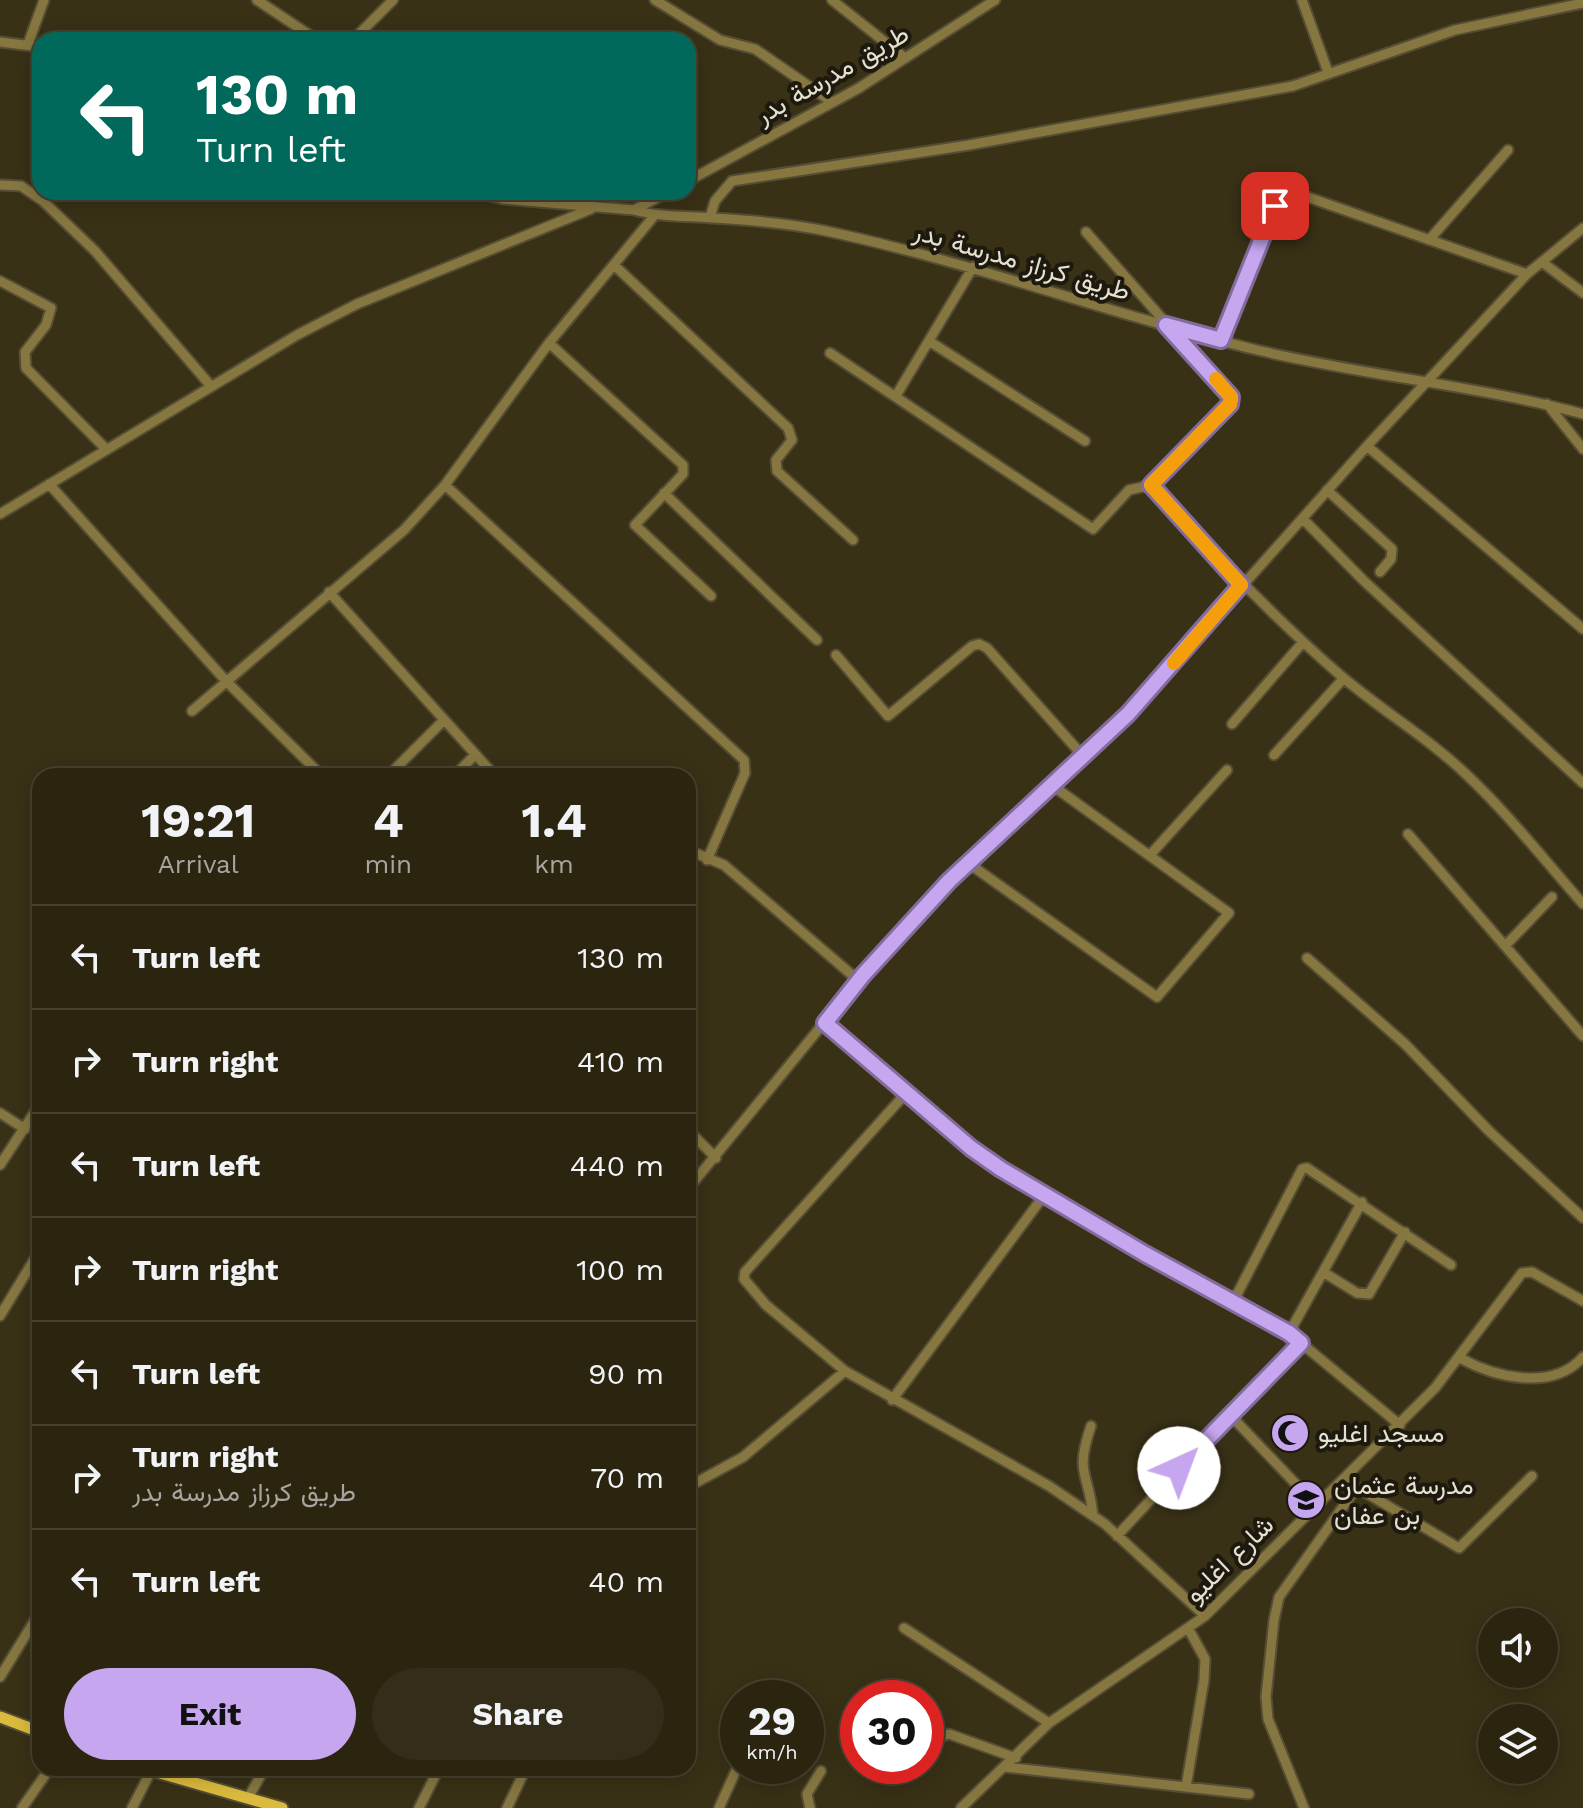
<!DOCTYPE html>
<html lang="en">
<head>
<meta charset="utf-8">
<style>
  :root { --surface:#2b2510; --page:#332d19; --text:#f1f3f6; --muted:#a6a59f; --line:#474230; --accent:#c7a6f0 }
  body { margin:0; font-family:"Work Sans",Vazirmatn,sans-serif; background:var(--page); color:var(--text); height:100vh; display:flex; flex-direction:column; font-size:30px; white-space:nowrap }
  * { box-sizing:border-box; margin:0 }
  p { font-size:26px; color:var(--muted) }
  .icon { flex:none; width:44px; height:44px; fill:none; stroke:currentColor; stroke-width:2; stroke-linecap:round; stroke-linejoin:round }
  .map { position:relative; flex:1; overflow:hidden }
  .side { position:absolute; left:32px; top:768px; width:664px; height:1008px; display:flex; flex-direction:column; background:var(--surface); border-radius:24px; box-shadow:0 4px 20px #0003,0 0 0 2px var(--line) }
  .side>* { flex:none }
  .guide { position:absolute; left:32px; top:32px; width:664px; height:168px; border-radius:24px; box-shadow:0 4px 20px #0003,0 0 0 2px var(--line); background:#00695c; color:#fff; overflow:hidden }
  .fabs { position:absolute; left:1478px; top:1608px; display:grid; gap:16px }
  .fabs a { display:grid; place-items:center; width:80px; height:80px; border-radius:50%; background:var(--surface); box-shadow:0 4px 20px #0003,0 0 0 2px var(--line); font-size:40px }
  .speed { position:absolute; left:720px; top:1680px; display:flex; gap:16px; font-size:40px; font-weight:700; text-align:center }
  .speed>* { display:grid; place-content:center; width:104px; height:104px; border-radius:50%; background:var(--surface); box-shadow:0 4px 20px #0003,0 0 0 2px var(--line); line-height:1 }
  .speed small { font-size:20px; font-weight:400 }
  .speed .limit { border:12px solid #d22; background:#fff; color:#111 }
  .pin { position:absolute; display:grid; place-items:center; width:68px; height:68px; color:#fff; margin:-34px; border-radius:16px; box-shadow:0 4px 12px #0006 }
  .me { position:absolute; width:88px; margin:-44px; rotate:43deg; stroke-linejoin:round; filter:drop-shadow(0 0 6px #0008) }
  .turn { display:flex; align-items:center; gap:28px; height:168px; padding:0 32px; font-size:36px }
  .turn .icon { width:104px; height:104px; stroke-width:2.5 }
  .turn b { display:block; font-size:56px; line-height:68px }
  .eta { display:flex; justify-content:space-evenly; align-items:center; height:136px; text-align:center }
  .eta b { font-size:48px; font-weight:700; line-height:56px }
  .cta { display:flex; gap:16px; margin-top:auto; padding:16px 32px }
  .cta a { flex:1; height:92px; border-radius:48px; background:var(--accent); color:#111; font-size:32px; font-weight:700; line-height:92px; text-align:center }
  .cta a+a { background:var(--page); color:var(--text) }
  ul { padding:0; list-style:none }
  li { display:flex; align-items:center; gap:24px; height:104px; padding:0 32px; border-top:2px solid var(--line) }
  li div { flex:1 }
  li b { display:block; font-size:30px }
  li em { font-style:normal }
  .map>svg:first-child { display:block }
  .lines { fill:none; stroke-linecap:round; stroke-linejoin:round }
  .minor-casing { stroke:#554d34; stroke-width:13 }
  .major-casing { stroke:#554d34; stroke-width:15 }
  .minor { stroke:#867741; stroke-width:9 }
  .major { stroke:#dbbb3d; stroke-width:11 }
  .route-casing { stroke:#816c9c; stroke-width:20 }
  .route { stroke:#c7a6f0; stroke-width:14 }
  .slow { stroke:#f59e0b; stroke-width:14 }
  .labels { text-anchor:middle; stroke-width:8; stroke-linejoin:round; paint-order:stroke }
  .street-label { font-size:26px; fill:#e5e1d0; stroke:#1d190e }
  .poi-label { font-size:26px; fill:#e5e1d0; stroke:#1d190e; text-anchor:start }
</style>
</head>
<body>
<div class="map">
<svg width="1583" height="1808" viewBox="0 0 1583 1808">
  <rect width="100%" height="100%" fill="#393116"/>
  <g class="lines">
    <g class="minor-casing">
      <path id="minor" d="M257 0 317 40
        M655 0 720 40 755 49 832 102
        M832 0 905 58
        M1302 0 1328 72
        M353 40 393 0
        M0 42 40 47
        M28 44 44 0
        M688 181 859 88 995 0
        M0 185 21 186 43 201 95 251 210 385
        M475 192 503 199 634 210C660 217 685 216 712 218 749 220 789 223 826 231 972 262 1112 315 1257 350 1365 376 1476 385 1583 414
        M634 210 668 192
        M710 217 715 201 732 181 969 145 1293 86 1455 30 1583 3
        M1429 240 1508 150
        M1542 262 1583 293
        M614 265 788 428 792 440 776 460 777 471 853 540
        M0 281 51 308 46 325 25 352 26 368 106 449
        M1221 340 1275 206 1285 193H1296L1527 274
        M929 341 1085 441
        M549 343 683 465V474L635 525 711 596
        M830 353 1093 529 1129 490 1151 485 1230 404 1231 397 1086 232
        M897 394 973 267
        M1547 404 1583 449
        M1367 446 1583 629
        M49 484 226 681 322 776
        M445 485 744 760 745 773 707 860
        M1151 485C1211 552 1272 616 1340 675 1382 711 1429 738 1469 777 1510 816 1546 862 1583 904
        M1327 490 1392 549 1391 559 1380 572
        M664 493 817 640
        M0 514 297 335 357 304 591 209
        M1303 519 1364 581 1583 783
        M329 592 495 776
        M836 655 888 716 972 646 979 644 987 648 1083 756
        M192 711 404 530 445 485 549 343 654 216
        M1232 724 1303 642
        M1274 755 1344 678
        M388 776 444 720
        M454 776 475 755
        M1408 834 1583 1036
        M688 850 724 865 859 981
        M1150 855 1227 770
        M968 863 1157 997 1229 913 1053 786
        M1505 946 1552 897
        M1307 958 1405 1044 1489 1131 1583 1218
        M825 1023 971 1148 1001 1169 1145 1254 1289 1333 1400 1425
        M0 1113 25 1129
        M688 1130 716 1158
        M0 1165 40 1104
        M688 1189 863 975 949 881 1128 714 1367 446 1527 274 1583 228
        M1323 1272 1357 1293 1369 1294 1405 1232
        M1233 1302 1302 1169 1307 1168 1451 1265
        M0 1316 40 1250
        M1289 1333 1362 1202
        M1460 1358C1494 1377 1552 1392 1583 1357
        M845 1371 766 1305 744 1279 745 1272 907 1092
        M892 1400 1045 1194
        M1232 1417 1316 1505
        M1091 1426C1074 1476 1089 1471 1093 1516
        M1351 1484 1459 1548 1532 1476
        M688 1487 743 1457 845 1371 1049 1486 1105 1524 1205 1616
        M1117 1536C1177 1470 1240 1408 1301 1343
        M904 1628 1049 1723
        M0 1677 40 1612
        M786 1698 790 1693
        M935 1738 949 1734 1016 1758
        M1005 1767 1249 1794
        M1186 1787 1204 1680 1205 1659 1188 1628
        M248 1798 265 1768
        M22 1808 50 1768
        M132 1808 151 1771
        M419 1808 439 1768
        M507 1808 526 1768
        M719 1808 738 1766
        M810 1808 807 1794 821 1771
        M961 1808 1049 1723 1205 1616 1435 1388 1522 1273 1532 1272 1583 1301
        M1304 1808 1268 1719 1266 1697 1274 1620 1279 1597 1357 1487"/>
    </g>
    <g class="major-casing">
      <path id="major" d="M0 1717 40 1732
        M143 1768 282 1808"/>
    </g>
    <use href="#minor" class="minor"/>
    <use href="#major" class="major"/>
  </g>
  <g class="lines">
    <g class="route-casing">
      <path id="route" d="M1179 1468 1301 1343 1289 1333 1145 1254 1001 1169 971 1148 825 1023 863 975 949 881 1128 714 1241 585 1151 485 1230 404 1231 397 1166 325 1221 340 1275 206"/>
    </g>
    <use href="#route" class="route"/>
    <path class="slow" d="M1174 663 1241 585 1151 485 1230 404 1231 397 1216 379"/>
  </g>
  <defs>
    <g id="mosque-disc" transform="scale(2)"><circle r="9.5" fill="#c7a6f0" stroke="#1d190e"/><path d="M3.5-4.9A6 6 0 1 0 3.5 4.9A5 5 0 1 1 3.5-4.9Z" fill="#111"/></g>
    <g id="school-disc" transform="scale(2)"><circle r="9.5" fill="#c7a6f0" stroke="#1d190e"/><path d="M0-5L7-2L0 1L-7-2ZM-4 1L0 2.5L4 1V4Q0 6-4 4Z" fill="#111"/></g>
  </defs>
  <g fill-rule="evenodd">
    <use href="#mosque-disc" x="1290" y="1433"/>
    <use href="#school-disc" x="1306" y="1500"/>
  </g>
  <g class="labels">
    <g class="street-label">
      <text transform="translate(832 74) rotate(-30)" y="9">طريق مدرسة بدر</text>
      <text transform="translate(1022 261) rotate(16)" y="9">طريق كرزاز مدرسة بدر</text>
      <text transform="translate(1229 1559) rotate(-44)" y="9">شارع اغليو</text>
    </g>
    <g class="poi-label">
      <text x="1318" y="1442">مسجد اغليو</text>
      <text x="1334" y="1494">مدرسة عثمان<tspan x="1334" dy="30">بن عفان</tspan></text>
    </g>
  </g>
</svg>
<div class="fabs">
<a><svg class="icon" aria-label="sound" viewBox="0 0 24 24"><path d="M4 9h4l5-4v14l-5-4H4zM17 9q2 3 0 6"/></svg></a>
<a><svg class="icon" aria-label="layers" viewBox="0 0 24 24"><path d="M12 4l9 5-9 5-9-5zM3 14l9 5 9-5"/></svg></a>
</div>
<div class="speed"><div>29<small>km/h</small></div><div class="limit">30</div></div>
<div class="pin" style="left:1275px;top:206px;background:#d93025"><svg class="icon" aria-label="arrive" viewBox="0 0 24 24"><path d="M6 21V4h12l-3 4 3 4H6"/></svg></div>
<svg class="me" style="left:1179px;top:1468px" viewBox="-20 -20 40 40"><circle r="19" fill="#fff"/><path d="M0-13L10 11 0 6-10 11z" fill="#c7a6f0"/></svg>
<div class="guide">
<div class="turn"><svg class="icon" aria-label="left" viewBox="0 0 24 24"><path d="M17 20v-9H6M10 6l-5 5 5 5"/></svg><div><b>130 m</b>Turn left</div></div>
</div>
<section class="side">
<div class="eta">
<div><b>19:21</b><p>Arrival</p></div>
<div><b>4</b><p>min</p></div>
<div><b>1.4</b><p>km</p></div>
</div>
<ul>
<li><svg class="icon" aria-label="left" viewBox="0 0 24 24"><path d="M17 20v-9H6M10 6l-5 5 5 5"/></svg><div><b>Turn left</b></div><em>130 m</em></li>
<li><svg class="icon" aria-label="right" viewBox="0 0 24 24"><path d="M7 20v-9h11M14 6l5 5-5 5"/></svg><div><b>Turn right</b></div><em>410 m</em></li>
<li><svg class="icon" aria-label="left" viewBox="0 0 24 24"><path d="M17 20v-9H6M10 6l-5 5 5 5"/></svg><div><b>Turn left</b></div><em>440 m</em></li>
<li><svg class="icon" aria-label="right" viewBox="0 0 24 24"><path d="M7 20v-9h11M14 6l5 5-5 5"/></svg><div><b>Turn right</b></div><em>100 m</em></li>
<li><svg class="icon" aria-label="left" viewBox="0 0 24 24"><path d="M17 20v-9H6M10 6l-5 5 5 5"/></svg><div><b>Turn left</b></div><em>90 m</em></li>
<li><svg class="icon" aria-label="right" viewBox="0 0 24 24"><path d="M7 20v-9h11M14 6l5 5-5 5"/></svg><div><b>Turn right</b><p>طريق كرزاز مدرسة بدر</p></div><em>70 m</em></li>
<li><svg class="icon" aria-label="left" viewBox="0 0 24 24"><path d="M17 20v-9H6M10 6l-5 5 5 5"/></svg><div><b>Turn left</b></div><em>40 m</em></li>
</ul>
<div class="cta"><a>Exit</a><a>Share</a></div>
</section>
</div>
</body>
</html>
